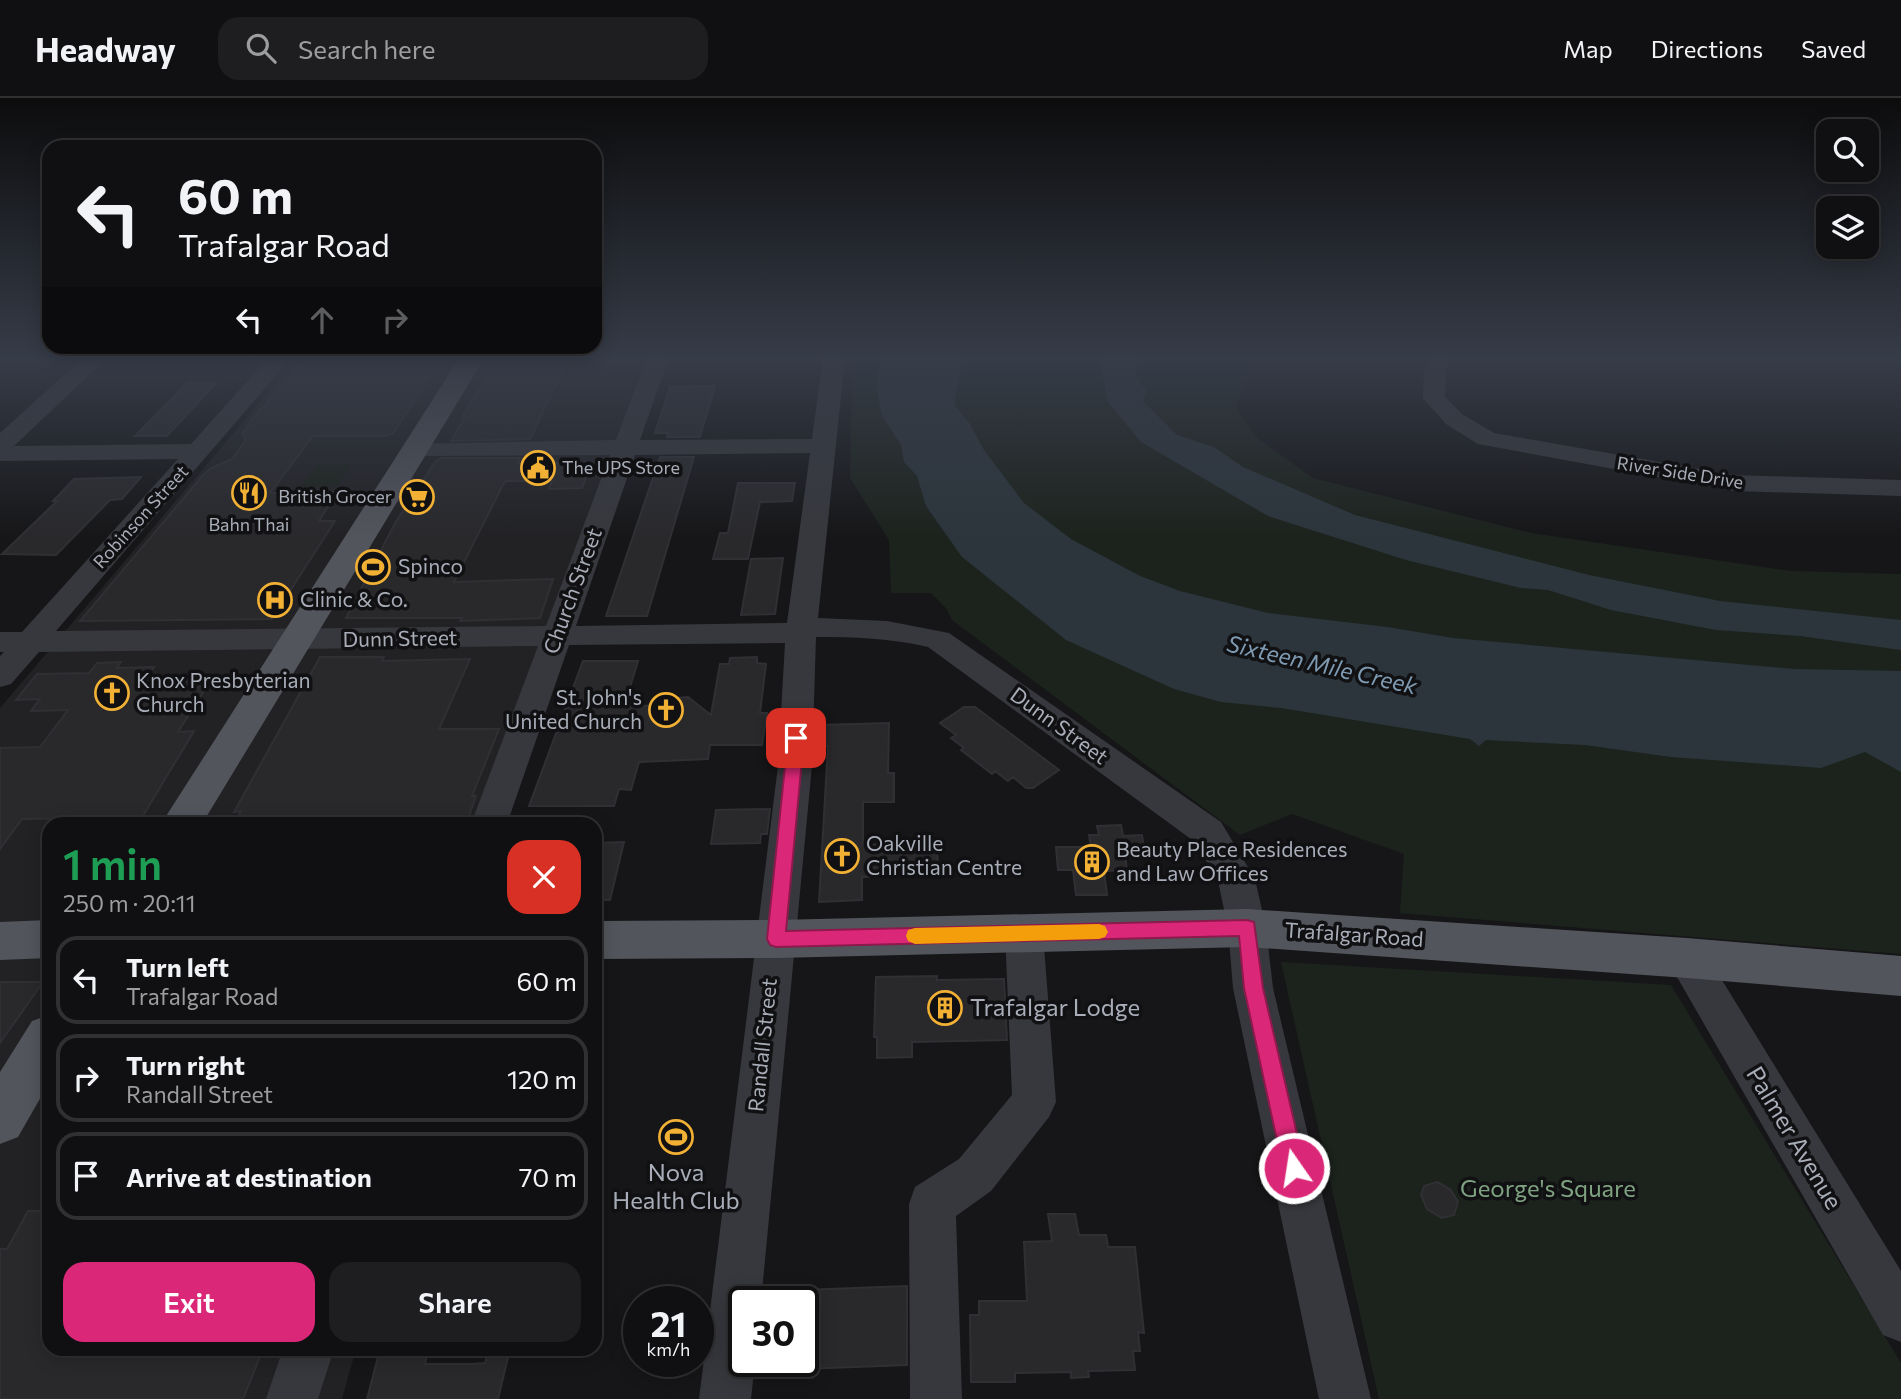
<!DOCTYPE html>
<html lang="en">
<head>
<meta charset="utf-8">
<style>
  :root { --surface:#101012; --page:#1e1e20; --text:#f1f3f6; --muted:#9c9d9f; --line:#303032; --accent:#db2777 }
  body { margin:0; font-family:Commissioner,sans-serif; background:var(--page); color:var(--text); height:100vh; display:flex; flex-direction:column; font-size:26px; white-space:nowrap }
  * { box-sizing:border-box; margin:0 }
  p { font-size:23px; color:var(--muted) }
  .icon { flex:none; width:38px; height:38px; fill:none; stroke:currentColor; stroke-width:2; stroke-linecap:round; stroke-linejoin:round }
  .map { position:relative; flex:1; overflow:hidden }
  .drawer { position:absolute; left:42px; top:719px; width:560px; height:539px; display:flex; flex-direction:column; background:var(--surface); border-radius:21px; box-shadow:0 4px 18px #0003,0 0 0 2px var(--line) }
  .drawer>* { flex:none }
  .guide { position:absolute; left:42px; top:42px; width:560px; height:214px; border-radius:21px; box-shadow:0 4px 18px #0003,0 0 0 2px var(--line); background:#101012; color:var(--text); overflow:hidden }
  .buttons { position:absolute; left:1816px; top:21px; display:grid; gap:14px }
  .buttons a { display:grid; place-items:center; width:63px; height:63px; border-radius:14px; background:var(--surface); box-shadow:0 4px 18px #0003,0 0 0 2px var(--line); font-size:35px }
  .speed { position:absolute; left:623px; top:1188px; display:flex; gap:14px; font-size:35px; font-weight:700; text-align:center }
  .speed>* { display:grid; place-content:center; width:91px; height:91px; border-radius:50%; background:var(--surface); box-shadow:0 4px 18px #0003,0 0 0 2px var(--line); line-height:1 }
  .speed small { font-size:18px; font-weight:400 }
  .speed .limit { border:4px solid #111; border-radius:10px; background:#fff; color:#111 }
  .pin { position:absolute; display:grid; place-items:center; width:60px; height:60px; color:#fff; margin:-30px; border-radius:14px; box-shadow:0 4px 10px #0006 }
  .me { position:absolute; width:77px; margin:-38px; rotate:347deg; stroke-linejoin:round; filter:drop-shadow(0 0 5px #0008) }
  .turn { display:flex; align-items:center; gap:24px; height:147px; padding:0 21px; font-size:32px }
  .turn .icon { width:91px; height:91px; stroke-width:2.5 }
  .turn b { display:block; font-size:49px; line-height:60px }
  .lanes { display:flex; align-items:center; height:66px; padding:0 21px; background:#0003; justify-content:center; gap:35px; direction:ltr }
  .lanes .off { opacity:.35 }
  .round { display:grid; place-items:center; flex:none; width:74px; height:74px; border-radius:21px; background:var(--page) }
  .overview { display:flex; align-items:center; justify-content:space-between; height:119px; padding:0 21px }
  h1 { font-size:42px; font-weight:600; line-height:52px; color:#1e9e55 }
  .action { display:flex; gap:14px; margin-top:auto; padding:14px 21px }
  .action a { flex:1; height:80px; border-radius:21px; background:var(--accent); color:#fff; font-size:28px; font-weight:600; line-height:80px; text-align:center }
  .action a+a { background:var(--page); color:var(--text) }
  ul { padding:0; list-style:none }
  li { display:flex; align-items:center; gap:21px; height:88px; margin:0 14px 10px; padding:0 7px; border:4px solid var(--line); border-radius:21px }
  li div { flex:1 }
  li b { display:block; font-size:26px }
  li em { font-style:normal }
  header { display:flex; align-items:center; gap:42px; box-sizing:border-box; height:98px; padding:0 35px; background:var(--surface); border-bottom:2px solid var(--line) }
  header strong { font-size:33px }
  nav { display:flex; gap:38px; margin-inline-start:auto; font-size:24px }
  .search { width:490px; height:63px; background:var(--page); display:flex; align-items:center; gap:18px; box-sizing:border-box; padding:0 24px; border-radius:21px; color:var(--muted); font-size:26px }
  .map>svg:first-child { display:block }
  .built { fill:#222225 }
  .green { fill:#1c231d }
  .water { fill:#2c353c }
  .building { fill:#29292c; stroke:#303034; stroke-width:2 }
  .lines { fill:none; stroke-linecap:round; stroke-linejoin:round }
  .minor { fill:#37383d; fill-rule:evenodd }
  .major { fill:#53555c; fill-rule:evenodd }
  .route { fill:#db2777; stroke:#8e194d; stroke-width:2 }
  .slow { fill:#f59e0b }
  .labels { text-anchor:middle; stroke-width:7; stroke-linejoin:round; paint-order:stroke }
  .far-poi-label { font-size:18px; fill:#a8adb8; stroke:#111113; text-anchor:start }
  .far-street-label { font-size:18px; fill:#a8adb8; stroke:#111113 }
  .poi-label { font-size:21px; fill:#a8adb8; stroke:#111113; text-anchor:start }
  .street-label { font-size:21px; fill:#a8adb8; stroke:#111113 }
  .water-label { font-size:23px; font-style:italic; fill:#7f9bb3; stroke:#111113 }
  .near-poi-label { font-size:24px; fill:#a8adb8; stroke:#111113; text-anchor:start }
  .near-street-label { font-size:24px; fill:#a8adb8; stroke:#111113 }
  .near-park-label { font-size:24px; fill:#7fa381; stroke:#111113 }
</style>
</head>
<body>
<header>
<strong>Headway</strong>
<div class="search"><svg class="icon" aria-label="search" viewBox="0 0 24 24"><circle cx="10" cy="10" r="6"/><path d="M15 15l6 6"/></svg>Search here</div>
<nav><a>Map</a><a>Directions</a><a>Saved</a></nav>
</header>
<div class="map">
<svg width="1901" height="1301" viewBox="0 0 1901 1301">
  <rect width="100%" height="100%" fill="#161618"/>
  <path class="built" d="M298 259H650L605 379 506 726H49V1251H356L342 1301H0V610Z"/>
  <path class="green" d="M852 259H1256L1236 309 1256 339 1313 380 1531 435 1791 473 1901 476V856L1400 815 1404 756 1292 716 1240 737 952 522 946 510 931 495H891L889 442 850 380Z
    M317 367H351L337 388 301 389Z
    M1281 864 1671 887 1901 1265V1301H1379Z"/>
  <path class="water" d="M883 259H959L962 267 954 306 970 326 984 352 1024 405 1071 441 1140 478 1180 493 1268 515 1387 529 1453 540 1795 571 1901 573V674L1865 654 1821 670 1671 659 1585 647 1486 642 1479 648 1470 641 1281 610 1221 604 1174 591 1066 542 962 459 926 408 917 378 904 364 901 347 882 318 878 298V273Z
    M1104 259H1140L1135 276 1147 294 1143 303 1177 337 1214 349 1243 369 1355 417 1589 477 1720 503 1901 522V552L1800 538 1716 532 1611 512 1548 492 1521 490 1406 462 1268 418 1141 344 1107 303 1102 270Z"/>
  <path class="building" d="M308 259H442L393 336 385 338H313L270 395 337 394 319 423H335L272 521 80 523 204 376 211 370 232 361 246 342 242 336 253 320Z
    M499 259H569L530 341 451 343 465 319H462Z
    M187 285H216L167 338H135Z
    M715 288 700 339H667L668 335H655L670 289Z
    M660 359H694L647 518H606Z
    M441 360H521L518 365H591L582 390 549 391 552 383H505L454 484 553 481 540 520 460 523 462 520H346L394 427 435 364Z
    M141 379 122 401 110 402 56 457 2 456 57 403H53L74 381Z
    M738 385H795L792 403 760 404 748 461H713L720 435H728Z
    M783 460 775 516 741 517 751 461Z
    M320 559H384L382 563 470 561 439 631H499L472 698H476L466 726H351L352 724 234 726 241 713 234 714Z
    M757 559V565L766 566 760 615H767L762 647H710L708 661 639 664 631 692 619 691 614 708H529L583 563H638L624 609 660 607 676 600 688 599 711 617 720 566H729L730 560Z
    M121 564 117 570 154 569 145 581 213 579 178 634 194 633 138 726H94L98 720 22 721 0 751V650L40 649 68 612 31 613 40 601 16 602 37 576 89 575 97 565Z
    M964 609H975L1059 672 1033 690H1026L1013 679 1008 683 995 673 992 676 961 652 964 650 951 640 956 637 940 625Z
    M889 625 888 675H894V704H863V747L937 745 938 777 862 779V802L819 804 828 648 817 649 819 627Z
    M770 711 767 736H761L760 745 711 746 716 712Z
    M1121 727 1123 738 1142 737 1145 756H1125L1127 772 1104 773 1107 797H1076L1073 772H1058L1056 749H1091L1089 737H1099L1097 728Z
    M624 744 610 802H595V745Z
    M937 878V882L1004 881 1007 942 912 944V959L877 960V939H874L876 879Z
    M0 884H43L0 945Z
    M1437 1084 1450 1091 1458 1104 1454 1117 1442 1120 1427 1111 1421 1097 1424 1088Z
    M28 1113H49V1251H263L243 1301H0V1151H7Z
    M1048 1116H1075L1079 1137H1106L1108 1149H1135L1144 1235 1138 1234 1140 1253H1133L1135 1272 1088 1273 1089 1279 1071 1280V1274L1015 1275V1284H971L970 1217H979V1203H1027L1024 1144 1052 1143Z
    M907 1188V1267L803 1271V1192Z
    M380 1251H428L425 1266H471L485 1265 489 1251H510L498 1301H367Z"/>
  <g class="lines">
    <path class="minor" d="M84 259H108L14 348 191 346 269 259H292L56 533 546 528 610 357 416 358 407 356 404 351 407 346 616 342 647 259H669L640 342 812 341 823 259H845L818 520 887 523 949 535 1221 724 1255 781 1266 830 1273 890 1371 1301H1319L1233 890 1228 830 1218 783 1195 744 928 549C891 540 853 539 816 539L812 668 761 1204H744V1264H755L751 1301H699L778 668 785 545 569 547 507 726H471L538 548 39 554 11 586 0 589V558L4 554H0V534H22L178 361 0 363V335ZM810 355 787 525 576 528 635 357Z
      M1431 259H1453L1446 272 1445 299 1462 316 1494 335 1734 377 1901 382V398L1734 393 1478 346 1446 326 1423 300 1424 272Z
      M1024 819 1038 823 1043 835 1056 1004 1049 1019 991 1093 956 1118 962 1301H910L909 1106 915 1089 959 1061 1012 997 1005 835 1010 823Z
      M1687 843 1701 848 1901 1173V1244L1883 1237 1673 872 1667 860 1673 848Z
      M283 1251H334L318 1301H266Z"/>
    <path class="major" d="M460 259H485L202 726H161Z
      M1247 811 1687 840 1901 858V898L1687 880 1247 849 776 860 595 861V823L776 822Z
      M49 822V860L0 862V824Z
      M49 917V985L18 1039 0 1046V974L32 923Z"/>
  </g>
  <linearGradient id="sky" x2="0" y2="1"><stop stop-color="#0c0c0d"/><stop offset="0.59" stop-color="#363c48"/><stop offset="1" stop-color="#363c48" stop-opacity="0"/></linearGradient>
  <rect width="1901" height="441" fill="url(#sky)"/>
  <path class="route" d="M796 635 804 640 786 833 1247 822 1254 824 1263 890 1305 1070 1301 1078 1294 1081 1286 1078 1283 1070 1244 890 1239 838 776 849 770 847 767 841 788 640Z"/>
  <path class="slow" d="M1099 826 1105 828 1108 834 1105 839 1099 841 915 846 908 843 906 838 908 832 915 830Z"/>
  <defs>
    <g id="civic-ring" transform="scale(1.75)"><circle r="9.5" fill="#111113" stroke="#f2b134" stroke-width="1.5"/><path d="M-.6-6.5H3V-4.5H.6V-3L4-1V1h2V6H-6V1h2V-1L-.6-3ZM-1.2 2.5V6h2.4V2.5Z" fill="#f2b134"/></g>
    <g id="restaurant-ring" transform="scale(1.75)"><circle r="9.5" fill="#111113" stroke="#f2b134" stroke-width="1.5"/><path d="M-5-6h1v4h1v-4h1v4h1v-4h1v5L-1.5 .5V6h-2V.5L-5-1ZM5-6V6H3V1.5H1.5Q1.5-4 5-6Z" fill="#f2b134"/></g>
    <g id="supermarket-ring" transform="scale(1.75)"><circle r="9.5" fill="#111113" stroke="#f2b134" stroke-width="1.5"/><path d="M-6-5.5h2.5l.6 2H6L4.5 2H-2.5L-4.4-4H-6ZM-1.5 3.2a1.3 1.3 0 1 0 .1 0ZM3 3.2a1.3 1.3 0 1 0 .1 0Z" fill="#f2b134"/></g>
    <g id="stadium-ring" transform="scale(1.75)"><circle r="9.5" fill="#111113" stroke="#f2b134" stroke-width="1.5"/><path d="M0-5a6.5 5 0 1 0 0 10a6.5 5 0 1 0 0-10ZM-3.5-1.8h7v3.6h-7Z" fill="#f2b134"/></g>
    <g id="hospital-ring" transform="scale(1.75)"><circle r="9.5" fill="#111113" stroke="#f2b134" stroke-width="1.5"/><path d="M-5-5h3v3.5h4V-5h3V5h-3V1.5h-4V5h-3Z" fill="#f2b134"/></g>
    <g id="church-ring" transform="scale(1.75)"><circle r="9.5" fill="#111113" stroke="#f2b134" stroke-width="1.5"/><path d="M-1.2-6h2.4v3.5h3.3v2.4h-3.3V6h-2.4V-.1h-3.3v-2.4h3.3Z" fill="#f2b134"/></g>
    <g id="building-ring" transform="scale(1.75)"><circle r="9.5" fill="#111113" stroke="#f2b134" stroke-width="1.5"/><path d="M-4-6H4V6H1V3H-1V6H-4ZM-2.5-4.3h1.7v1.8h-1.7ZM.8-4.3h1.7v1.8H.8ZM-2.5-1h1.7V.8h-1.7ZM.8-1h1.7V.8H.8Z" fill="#f2b134"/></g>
  </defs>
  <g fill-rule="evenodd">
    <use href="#civic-ring" x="538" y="370"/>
    <use href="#restaurant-ring" x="249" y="395"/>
    <use href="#supermarket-ring" x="417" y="399"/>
    <use href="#stadium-ring" x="373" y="469"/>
    <use href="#hospital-ring" x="275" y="502"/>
    <use href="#church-ring" x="112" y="595"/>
    <use href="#church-ring" x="666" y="612"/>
    <use href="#church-ring" x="842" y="758"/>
    <use href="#building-ring" x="1092" y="764"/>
    <use href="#building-ring" x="945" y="910"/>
    <use href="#stadium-ring" x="676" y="1039"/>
  </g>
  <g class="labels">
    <g class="far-poi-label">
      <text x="562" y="376">The UPS Store</text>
      <text x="392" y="405" text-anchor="end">British Grocer</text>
      <text x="249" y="433" text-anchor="middle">Bahn Thai</text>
    </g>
    <g class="far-street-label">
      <text transform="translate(1680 375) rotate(9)" y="6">River Side Drive</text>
      <text transform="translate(141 419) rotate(-48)" y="6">Robinson Street</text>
    </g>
    <g class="poi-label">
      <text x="398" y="476">Spinco</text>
      <text x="300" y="509">Clinic &amp; Co.</text>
      <text x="136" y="590">Knox Presbyterian<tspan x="136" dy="24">Church</tspan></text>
      <text x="642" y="607" text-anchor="end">St. John's<tspan x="642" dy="24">United Church</tspan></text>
      <text x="866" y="753">Oakville<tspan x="866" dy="24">Christian Centre</tspan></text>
      <text x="1116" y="759">Beauty Place Residences<tspan x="1116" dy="24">and Law Offices</tspan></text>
    </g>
    <g class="street-label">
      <text transform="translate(573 493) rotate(-70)" y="7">Church Street</text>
      <text transform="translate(400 541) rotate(-1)" y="7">Dunn Street</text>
      <text transform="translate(1059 628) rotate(36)" y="7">Dunn Street</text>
      <text transform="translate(1354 837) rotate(4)" y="7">Trafalgar Road</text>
      <text transform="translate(763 947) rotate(-84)" y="7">Randall Street</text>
    </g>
    <g class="water-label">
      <text transform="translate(1322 567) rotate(13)" y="8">Sixteen Mile Creek</text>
    </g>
    <g class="near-poi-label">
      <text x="970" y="918">Trafalgar Lodge</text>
      <text x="676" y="1083" text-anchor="middle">Nova<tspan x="676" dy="28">Health Club</tspan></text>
    </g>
    <g class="near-street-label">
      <text transform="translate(1794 1040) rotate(59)" y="8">Palmer Avenue</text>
    </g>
    <g class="near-park-label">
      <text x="1548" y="1099">George's Square</text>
    </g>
  </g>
</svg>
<div class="buttons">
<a><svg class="icon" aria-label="search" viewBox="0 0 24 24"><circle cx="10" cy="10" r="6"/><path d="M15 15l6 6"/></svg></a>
<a><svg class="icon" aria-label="layers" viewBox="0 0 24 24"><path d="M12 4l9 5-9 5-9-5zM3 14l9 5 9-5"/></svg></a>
</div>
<div class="speed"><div>21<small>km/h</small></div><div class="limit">30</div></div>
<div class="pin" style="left:796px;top:640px;background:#d93025"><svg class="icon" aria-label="arrive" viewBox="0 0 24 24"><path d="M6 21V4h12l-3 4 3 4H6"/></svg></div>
<svg class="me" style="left:1294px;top:1070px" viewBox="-20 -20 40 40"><circle r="17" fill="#db2777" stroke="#fff" stroke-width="3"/><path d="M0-11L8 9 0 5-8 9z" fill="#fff"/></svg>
<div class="guide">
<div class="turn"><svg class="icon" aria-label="left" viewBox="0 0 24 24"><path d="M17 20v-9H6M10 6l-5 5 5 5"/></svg><div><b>60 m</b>Trafalgar Road</div></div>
<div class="lanes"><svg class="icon" aria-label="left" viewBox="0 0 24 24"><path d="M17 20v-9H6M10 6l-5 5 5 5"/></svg><svg class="icon off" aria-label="ahead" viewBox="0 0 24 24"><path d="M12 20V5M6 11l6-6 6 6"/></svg><svg class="icon off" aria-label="right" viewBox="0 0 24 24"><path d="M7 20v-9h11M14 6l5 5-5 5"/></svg></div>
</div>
<section class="drawer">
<div class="overview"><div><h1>1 min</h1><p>250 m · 20:11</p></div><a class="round" style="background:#d93025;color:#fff"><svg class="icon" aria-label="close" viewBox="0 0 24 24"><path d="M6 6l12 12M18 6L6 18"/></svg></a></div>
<ul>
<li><svg class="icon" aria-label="left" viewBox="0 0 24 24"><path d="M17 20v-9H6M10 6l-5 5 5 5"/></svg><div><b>Turn left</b><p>Trafalgar Road</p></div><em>60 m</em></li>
<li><svg class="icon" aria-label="right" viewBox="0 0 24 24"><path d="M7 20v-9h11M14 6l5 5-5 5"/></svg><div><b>Turn right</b><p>Randall Street</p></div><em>120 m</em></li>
<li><svg class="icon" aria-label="arrive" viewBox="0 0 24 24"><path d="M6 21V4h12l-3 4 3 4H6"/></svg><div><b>Arrive at destination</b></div><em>70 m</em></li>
</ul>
<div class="action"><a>Exit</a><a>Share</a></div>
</section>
</div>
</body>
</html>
